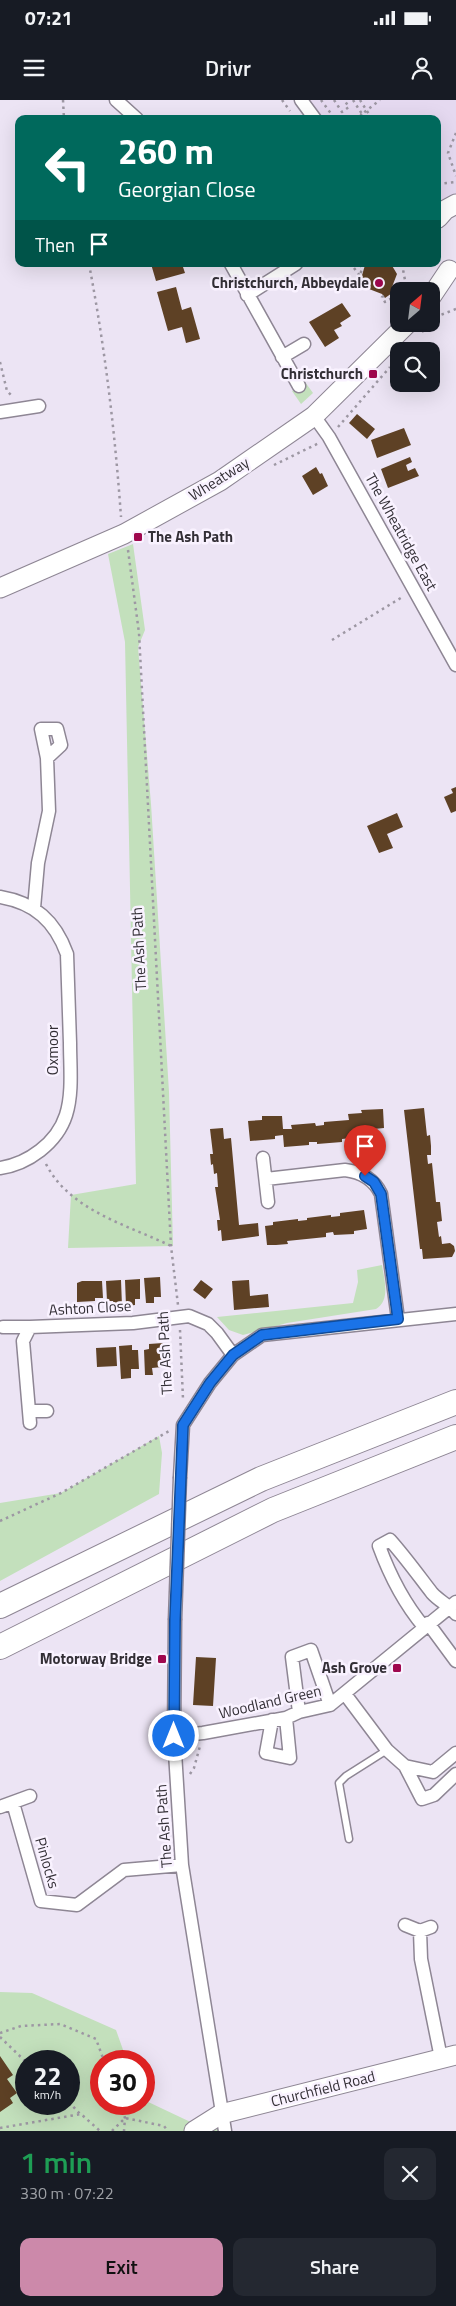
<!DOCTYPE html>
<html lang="en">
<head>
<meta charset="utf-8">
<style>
  :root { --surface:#171b24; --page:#242831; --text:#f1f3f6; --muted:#9ea1a6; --accent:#cc89aa }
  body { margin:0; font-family:"Titillium Web",sans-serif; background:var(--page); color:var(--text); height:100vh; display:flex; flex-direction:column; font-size:19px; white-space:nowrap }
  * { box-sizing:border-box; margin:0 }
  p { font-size:16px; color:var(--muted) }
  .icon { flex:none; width:28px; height:28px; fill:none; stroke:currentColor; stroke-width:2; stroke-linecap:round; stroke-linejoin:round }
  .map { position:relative; height:2031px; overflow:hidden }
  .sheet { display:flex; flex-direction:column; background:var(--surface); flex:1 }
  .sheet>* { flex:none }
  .top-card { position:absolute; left:15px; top:15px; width:426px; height:152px; border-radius:10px; box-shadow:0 5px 20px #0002; background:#00695c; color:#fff; overflow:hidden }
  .needle { width:32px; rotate:28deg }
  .buttons { position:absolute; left:390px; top:182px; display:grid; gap:10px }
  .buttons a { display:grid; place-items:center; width:50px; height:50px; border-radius:10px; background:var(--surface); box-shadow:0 5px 20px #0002; font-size:25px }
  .speed { position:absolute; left:15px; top:1950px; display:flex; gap:10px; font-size:25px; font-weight:700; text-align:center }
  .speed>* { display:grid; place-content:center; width:65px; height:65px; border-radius:50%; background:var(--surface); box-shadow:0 5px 20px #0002; line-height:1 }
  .speed small { font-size:12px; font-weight:400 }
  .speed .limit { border:8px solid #d22; background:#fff; color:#111 }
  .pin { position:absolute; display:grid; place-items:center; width:42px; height:42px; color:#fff; margin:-51px -21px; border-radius:50% 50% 50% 0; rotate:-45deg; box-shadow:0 0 5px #0007 }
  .pin .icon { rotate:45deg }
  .me { position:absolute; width:55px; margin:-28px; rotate:0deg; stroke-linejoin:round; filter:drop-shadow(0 0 4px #0008) }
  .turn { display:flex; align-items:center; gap:18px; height:105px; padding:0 20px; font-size:22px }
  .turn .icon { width:65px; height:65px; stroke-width:2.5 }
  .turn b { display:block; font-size:35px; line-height:42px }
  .then { display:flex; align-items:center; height:48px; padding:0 20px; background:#0003; gap:10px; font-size:19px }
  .round { display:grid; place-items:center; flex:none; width:52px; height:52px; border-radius:10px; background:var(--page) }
  .headline { display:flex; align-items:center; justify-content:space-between; height:85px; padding:0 20px }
  h1 { font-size:30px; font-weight:600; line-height:38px; color:#1e9e55 }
  .button { display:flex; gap:10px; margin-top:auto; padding:10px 20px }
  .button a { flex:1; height:58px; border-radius:10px; background:var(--accent); color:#111; font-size:20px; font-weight:600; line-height:58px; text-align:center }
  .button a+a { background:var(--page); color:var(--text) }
  .status { display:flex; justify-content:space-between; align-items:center; height:35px; padding:0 25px; background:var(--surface); direction:ltr }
  .status svg { height:14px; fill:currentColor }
  header { display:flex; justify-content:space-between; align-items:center; height:65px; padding:0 20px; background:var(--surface); font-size:22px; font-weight:600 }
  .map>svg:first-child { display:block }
  .built { fill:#e5d9f0 }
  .green { fill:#c3e0bc; fill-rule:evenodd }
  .building { fill:#5e4125 }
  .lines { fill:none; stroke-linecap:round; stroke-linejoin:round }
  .lane-casing { stroke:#8e8694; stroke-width:9 }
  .street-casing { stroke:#8e8694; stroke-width:15 }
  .secondary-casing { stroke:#8e8694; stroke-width:21 }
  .highway-casing { stroke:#8e8694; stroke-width:26 }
  .path { stroke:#9d97a3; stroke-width:2.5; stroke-dasharray:2.5 4; stroke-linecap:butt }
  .lane { stroke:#fff; stroke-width:6 }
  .street { stroke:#fff; stroke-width:12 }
  .secondary { stroke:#fff; stroke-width:19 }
  .highway { stroke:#fff; stroke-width:24 }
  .street-bridge-casing { stroke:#8e8694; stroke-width:15; stroke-linecap:butt }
  .street-bridge { stroke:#fff; stroke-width:12 }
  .route-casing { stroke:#114b97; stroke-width:12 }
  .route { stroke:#1a73e8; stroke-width:9 }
  .poi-dot { fill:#9f074e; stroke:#f9f2ff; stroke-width:2 }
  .labels { text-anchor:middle; stroke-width:5; stroke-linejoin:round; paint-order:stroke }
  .poi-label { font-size:15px; font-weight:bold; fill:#332f36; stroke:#f9f2ff; text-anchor:end }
  .street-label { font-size:15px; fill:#332f36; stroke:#f9f2ff }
</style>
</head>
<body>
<div class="status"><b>07:21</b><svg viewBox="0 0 49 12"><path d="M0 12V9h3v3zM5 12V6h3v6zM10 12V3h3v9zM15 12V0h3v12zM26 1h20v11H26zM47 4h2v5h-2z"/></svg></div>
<header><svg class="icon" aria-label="menu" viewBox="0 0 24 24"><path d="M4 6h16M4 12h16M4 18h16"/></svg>Drivr<svg class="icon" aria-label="person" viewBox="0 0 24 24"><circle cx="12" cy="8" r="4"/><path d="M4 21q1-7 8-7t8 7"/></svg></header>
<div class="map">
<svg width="456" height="2031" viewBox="0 0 456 2031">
  <rect width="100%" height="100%" fill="#ece4f4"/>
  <path class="built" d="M301 0H456V104L438 105V19H315Z"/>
  <path class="green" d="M305 282 313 293 301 304 292 291Z
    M133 444 145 530 138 547 151 704 169 992 173 1146 68 1148 71 1095 136 1084 125 542 108 454Z
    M382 1165C384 1179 391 1200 376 1209L287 1223 243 1235 229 1230 217 1217 353 1203 358 1182 357 1170Z
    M159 1336 162 1353 159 1394 0 1481V1403L61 1393Z
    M0 1892 32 1893 116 1930 127 1961H101V2004H144V2000L199 2026 221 2014 225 2031H0ZM26 1961H69V2004H26Z"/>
  <path class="building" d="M151 164H182L185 173 156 181Z
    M368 164H391L397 174 392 187 395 191 385 198 382 194 369 189 361 179 365 165Z
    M176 187 182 210 191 207 200 239 186 243 182 227 168 231 157 192Z
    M342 203 351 216 340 223 342 226 334 230 339 238 325 247 309 222Z
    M357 314 375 329 367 339 349 323Z
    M404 328 411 345 377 358 371 340Z
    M410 357 412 362 406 365 408 371 415 368 419 376 388 388 381 369Z
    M316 367 320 374 322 373 328 386 313 395 302 376Z
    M456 687V711L451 713 444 697 453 693 451 689Z
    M397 713 403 727 387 734 393 748 379 753 367 726Z
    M424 1008 427 1036 430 1035 431 1046V1055H427L428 1064 432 1063 436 1102H440L442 1121 437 1122 439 1137 441 1136 442 1144 450 1143 454 1146 455 1151 452 1157 423 1159 422 1149H420L404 1010Z
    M383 1009 384 1028 374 1029 375 1032 350 1034 351 1038 342 1039V1042L317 1044V1042H309V1045L284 1047 283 1035 275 1036V1039L250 1041 248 1021 262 1020V1016H282L283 1029H292L291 1025 315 1023 316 1026 324 1025V1022L349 1020 348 1014 362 1013 361 1010Z
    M223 1028 224 1039 231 1038 239 1125 258 1123 259 1136 222 1141 221 1130 218 1131 217 1120H220L215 1087H218L217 1073 214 1074 213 1064 211 1065 210 1054H213L210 1029Z
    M364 1110 367 1129 354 1131V1134L334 1135 333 1132 326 1133V1137L287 1141 288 1144 276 1145H267L265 1126 273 1125V1122L298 1119V1121L307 1120V1118L331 1115V1117L340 1116V1113Z
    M160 1177 161 1197H154V1203H146L144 1178Z
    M140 1179V1199H135V1205L126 1206 125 1180Z
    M121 1180 122 1206H113V1201H107L106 1181Z
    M201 1180 213 1189 205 1199 193 1190Z
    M249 1180 250 1196 268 1194 269 1207 234 1210 232 1181Z
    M82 1181H102L103 1198H95V1201L77 1202V1183Z
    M163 1243 162 1267 152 1268 153 1275H145L144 1250 149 1249V1244Z
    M132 1245V1250H138L139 1269H131V1278L121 1279 119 1246Z
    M116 1247 117 1266 97 1267 96 1248Z
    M196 1557 216 1558 213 1606 193 1605Z
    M0 1956 13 1975 7 1979 17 1993 10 1998 13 2003 0 2012Z"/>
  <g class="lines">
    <g class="lane-casing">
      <path id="lane" d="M349 1739 339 1683 346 1676 387 1650"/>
    </g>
    <g class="street-casing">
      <path id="street" d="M116 0 137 19
        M301 0 315 19
        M231 164 299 286
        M247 195 296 164
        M282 257 304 244
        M0 312 39 306
        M314 316 329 337 456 565
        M0 797C35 803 55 821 67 854 68 884 69 913 70 943 70 966 73 993 66 1015 57 1043 28 1064 0 1068
        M34 808 38 763 49 711 47 658 41 629H57L61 645 47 658
        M263 1058 268 1102
        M266 1079 345 1070C361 1072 374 1079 381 1094L398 1219
        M3 1227H30
        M29 1311H47
        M30 1323 23 1241 30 1227 133 1223 189 1216 208 1224 217 1233 233 1255
        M180 1377 183 1325 210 1283 233 1255 262 1235 456 1214
        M175 1520 174 1636 182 1765 225 2031
        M428 1523 456 1561
        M424 1527C403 1502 390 1476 379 1446L390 1440C406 1458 418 1475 432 1493 439 1501 449 1505 456 1514
        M345 1594 387 1650 405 1666 433 1672 456 1653
        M299 1612 292 1557 311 1550 330 1605
        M272 1620 266 1653 290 1658 286 1618
        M174 1636 203 1633 286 1618 299 1612 330 1605 456 1502
        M405 1666 422 1699 434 1695 456 1674
        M13 1703 41 1801 77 1805 124 1770 182 1765
        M0 1707 30 1696
        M405 1825 420 1831 431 1827
        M420 1831 421 1859 441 1958"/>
    </g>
    <g class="secondary-casing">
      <path id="secondary" d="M438 118 445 110 456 104
        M431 197 449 170
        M0 488 124 434 220 381 314 316 407 224
        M194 2031 221 2014 456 1955"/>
    </g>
    <g class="highway-casing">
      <path id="highway" d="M0 1506 261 1379 456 1302
        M0 1547 273 1410 456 1337"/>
    </g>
    <path class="path" d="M63 0 64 19
      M282 0 290 11
      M321 0 335 19
      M334 0 342 12 349 7 344 0
      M353 0 362 14 380 0
      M360 0 372 19
      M355 19 362 14
      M456 33 448 53 456 76
      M438 84 456 82
      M89 164C105 248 115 332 121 417
      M402 164 407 191
      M354 168 360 176 362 168 360 164
      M394 189 397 188 400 191
      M384 196 382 197 385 202 399 194
      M431 222 438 216 456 209
      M422 232 430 224
      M0 262 7 291 13 297
      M338 327 390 267
      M274 365 319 343
      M128 450 139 533 171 1146 178 1205
      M332 540 404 496
      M46 1064C70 1111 128 1125 171 1146
      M180 1230 183 1299
      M0 1421 61 1393 169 1331
      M190 1674 194 1668 200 1646
      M0 1933 21 1926 60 1924 96 1939 104 1961
      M0 1937 26 1962
      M69 2002 80 2014
      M120 2004 125 2018 124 2031
      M0 2028 81 2014 100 2031
      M112 2031 125 2018 164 2026 168 2031"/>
    <use href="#lane" class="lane"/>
    <use href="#street" class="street"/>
    <use href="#secondary" class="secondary"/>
    <use href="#highway" class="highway"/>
    <g class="street-bridge-casing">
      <path id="street-bridge" d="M175 1520 180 1377"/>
    </g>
    <use href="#street-bridge" class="street-bridge"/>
  </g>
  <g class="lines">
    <g class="route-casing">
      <path id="route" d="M174 1636 175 1520 183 1325 210 1283 233 1255 262 1235 398 1219 381 1094 374 1082 365 1076"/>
    </g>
    <use href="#route" class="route"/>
  </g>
  <g class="poi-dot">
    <circle cx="379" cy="183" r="5"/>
    <rect x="368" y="269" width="10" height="10" rx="2.5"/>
    <rect x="133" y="432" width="10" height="10" rx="2.5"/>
    <rect x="157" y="1554" width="10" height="10" rx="2.5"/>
    <rect x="392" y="1563" width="10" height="10" rx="2.5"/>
  </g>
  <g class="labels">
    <g class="poi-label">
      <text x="369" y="188">Christchurch, Abbeydale</text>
      <text x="363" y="279">Christchurch</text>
      <text x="148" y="442" text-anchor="start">The Ash Path</text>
      <text x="152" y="1564">Motorway Bridge</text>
      <text x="387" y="1573">Ash Grove</text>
    </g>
    <g class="street-label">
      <text transform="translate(219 379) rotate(-32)" y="5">Wheatway</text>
      <text transform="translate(401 432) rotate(61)" y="5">The Wheatridge East</text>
      <text transform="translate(139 849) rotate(-93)" y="5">The Ash Path</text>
      <text transform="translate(53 950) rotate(-90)" y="5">Oxmoor</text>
      <text transform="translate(90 1208) rotate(-3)" y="5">Ashton Close</text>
      <text transform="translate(165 1253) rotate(-93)" y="5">The Ash Path</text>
      <text transform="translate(270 1602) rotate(-13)" y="5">Woodland Green</text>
      <text transform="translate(164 1726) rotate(-94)" y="5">The Ash Path</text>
      <text transform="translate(47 1763) rotate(74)" y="5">Pinlocks</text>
      <text transform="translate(323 1989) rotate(-14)" y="5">Churchfield Road</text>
    </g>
  </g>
</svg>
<div class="buttons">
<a><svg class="needle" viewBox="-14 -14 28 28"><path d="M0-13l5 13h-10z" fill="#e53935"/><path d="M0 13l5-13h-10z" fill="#9ea1a6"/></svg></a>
<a><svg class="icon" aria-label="search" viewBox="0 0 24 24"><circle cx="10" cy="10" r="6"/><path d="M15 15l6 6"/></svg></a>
</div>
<div class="speed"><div>22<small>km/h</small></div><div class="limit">30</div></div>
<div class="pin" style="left:365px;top:1076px;background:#d93025"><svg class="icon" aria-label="arrive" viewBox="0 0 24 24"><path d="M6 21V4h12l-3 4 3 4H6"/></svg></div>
<svg class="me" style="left:174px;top:1636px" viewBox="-20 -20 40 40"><circle r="17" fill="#1a73e8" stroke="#fff" stroke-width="3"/><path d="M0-11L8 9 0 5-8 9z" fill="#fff"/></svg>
<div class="top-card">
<div class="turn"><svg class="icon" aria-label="left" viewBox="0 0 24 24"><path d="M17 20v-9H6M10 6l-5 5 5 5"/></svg><div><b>260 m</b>Georgian Close</div></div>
<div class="then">Then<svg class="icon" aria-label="arrive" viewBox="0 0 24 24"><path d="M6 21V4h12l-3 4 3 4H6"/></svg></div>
</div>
</div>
<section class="sheet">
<div class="headline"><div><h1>1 min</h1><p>330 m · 07:22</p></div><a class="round"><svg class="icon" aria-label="close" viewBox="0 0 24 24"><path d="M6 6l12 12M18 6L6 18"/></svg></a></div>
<div class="button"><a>Exit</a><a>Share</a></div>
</section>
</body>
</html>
